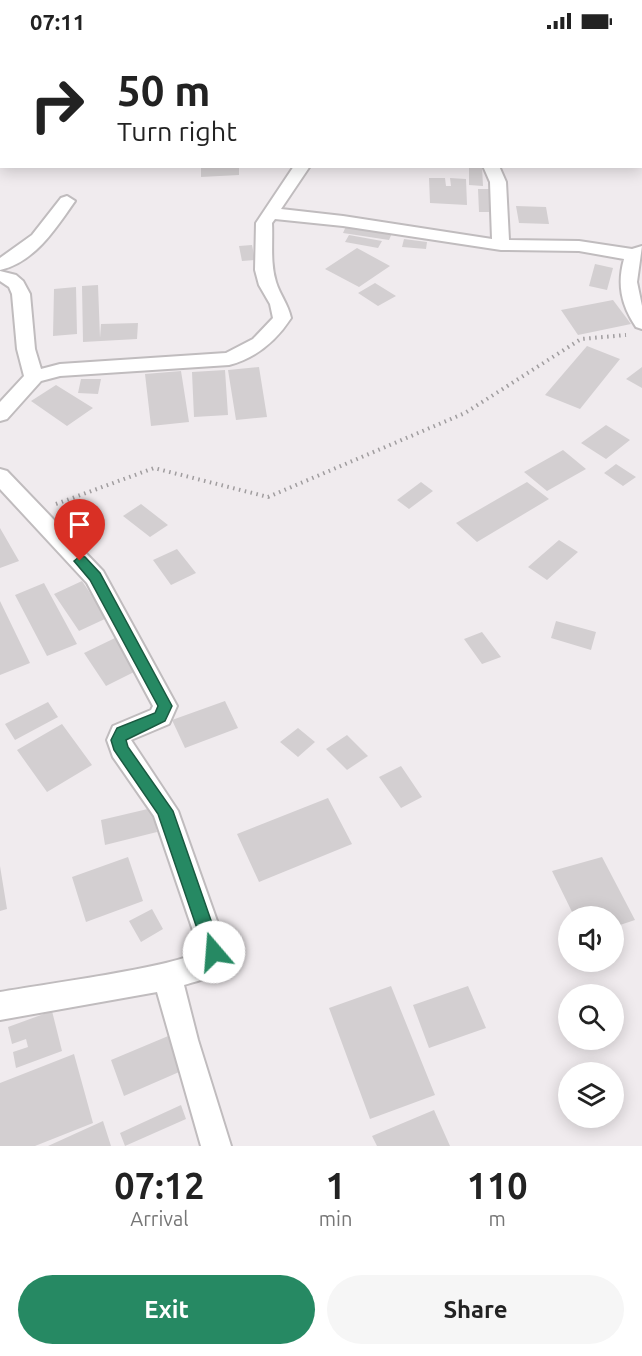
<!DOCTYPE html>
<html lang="en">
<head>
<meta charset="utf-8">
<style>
  :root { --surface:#fff; --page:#f6f6f6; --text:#222; --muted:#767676; --accent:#268963 }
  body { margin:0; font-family:Ubuntu,sans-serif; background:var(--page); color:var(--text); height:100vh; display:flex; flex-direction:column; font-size:22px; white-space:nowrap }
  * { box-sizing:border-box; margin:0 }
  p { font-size:20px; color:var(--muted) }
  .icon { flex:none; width:33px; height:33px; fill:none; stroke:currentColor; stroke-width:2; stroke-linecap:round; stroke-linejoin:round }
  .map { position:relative; height:1104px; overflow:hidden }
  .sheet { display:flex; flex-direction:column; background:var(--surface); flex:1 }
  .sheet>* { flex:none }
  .hud { position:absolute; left:0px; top:0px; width:642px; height:126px; box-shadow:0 3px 15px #0003; background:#fff; color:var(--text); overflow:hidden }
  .tools { position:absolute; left:558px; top:864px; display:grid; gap:12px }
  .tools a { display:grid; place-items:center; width:66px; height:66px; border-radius:50%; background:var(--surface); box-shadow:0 3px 15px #0003; font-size:30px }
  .pin { position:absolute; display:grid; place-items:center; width:51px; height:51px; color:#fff; margin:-62px -26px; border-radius:50% 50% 50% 0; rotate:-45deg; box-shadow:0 0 6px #0007 }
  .pin .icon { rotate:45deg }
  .me { position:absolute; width:66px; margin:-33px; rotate:342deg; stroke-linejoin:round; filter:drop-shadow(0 0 4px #0008) }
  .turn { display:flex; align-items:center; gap:21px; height:126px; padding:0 18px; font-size:27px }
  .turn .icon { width:78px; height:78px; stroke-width:2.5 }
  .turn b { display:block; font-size:42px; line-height:51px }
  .eta { display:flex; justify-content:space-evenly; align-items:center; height:102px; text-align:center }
  .eta b { font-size:36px; font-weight:700; line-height:42px }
  .button { display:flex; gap:12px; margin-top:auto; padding:12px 18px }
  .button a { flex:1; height:69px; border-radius:36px; background:var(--accent); color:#fff; font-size:24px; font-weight:700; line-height:69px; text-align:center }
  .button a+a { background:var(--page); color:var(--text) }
  .status { display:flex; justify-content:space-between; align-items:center; height:42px; padding:0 30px; background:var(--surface); direction:ltr }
  .status svg { height:16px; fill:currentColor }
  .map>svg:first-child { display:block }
  .building { fill:#d3cfd1 }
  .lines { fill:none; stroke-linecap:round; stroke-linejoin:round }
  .minor-casing { stroke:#c0bcbe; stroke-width:4 }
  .path { stroke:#a09d9f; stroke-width:4; stroke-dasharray:1.5 4.5; stroke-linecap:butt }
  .minor { fill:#fff; fill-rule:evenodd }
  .route { fill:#268963; stroke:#195940; stroke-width:1.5 }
</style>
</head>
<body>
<div class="status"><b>07:11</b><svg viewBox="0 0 49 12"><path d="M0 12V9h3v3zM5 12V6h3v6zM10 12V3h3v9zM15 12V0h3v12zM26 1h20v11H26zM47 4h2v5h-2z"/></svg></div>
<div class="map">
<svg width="642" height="1104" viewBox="0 0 642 1104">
  <rect width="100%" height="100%" fill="#f0ebee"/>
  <path class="building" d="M239 124V133L201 135V126Z
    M469 124H482L483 144 469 143Z
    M429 136H445L446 144H451L450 136 466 137 467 163 430 161Z
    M478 147H490L492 170H479Z
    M516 164 546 165 549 182 519 181Z
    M347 182 393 189 389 198 343 191Z
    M349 193 382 199 378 206 345 200Z
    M404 197 427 200 426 207 402 205Z
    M252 203 255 218 242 219 239 204Z
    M357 206 390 224 359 245 325 227Z
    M595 222 613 226 607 248 589 244Z
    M375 241 396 254 378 264 358 251Z
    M98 243 100 296 101 282 138 281 137 297 83 300 82 244Z
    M76 245 77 292 53 294 54 247Z
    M613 258 631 282 578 293 561 268Z
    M587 304 620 317 580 367 545 353Z
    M259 325 267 375 236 378 228 328Z
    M642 325V346L626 337Z
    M225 328 228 373 194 375 192 330Z
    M181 329 189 380 151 384 145 332Z
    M81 337H101L98 352 78 351Z
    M56 343 93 366 67 384 31 359Z
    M606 383 630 398 606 417 581 401Z
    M563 408 586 427 547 449 524 430Z
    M616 422 636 435 623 444 604 431Z
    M421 440 433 449 409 467 397 458Z
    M527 440 549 457 477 500 456 481Z
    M141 462 168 483 150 495 123 474Z
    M0 486 19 519 0 526Z
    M559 498 578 510 547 538 528 525Z
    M177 507 196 531 171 543 153 518Z
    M82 539 107 576 79 589 54 552Z
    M44 541 77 602 47 614 15 553Z
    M0 559 30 621 0 633Z
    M556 579 596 590 591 608 551 596Z
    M482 590 501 615 482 622 464 597Z
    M115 596 138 628 106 644 84 611Z
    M225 659 238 686 185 706 172 678Z
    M48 660 58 675 15 698 5 682Z
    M62 682 92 723 47 750 17 708Z
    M298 686 315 700 298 715 280 700Z
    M347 693 368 714 347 728 326 707Z
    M401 724 422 755 401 766 379 735Z
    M328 756 352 802 259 840 237 792Z
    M152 766 157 790 105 803 101 778Z
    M128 815 143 859 86 880 72 835Z
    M602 815 635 878 614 885V874H574L552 829Z
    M0 824 7 867 0 869Z
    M152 867 163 887 141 900 129 879Z
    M391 944 435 1053 370 1077 329 966Z
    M468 944 486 986 429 1006 413 963Z
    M52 969 62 1009 16 1026 13 1010 28 1005 26 997 12 1002 8 985Z
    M173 992 186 1027 124 1054 111 1018Z
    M74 1012 93 1081 35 1104H0V1041Z
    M181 1063 186 1077 125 1104 120 1091Z
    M434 1068 450 1104H377L372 1094Z
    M103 1079 111 1104H48Z"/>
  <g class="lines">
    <g class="minor-casing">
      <path id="minor" d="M82 0H96V2H82Z
        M343 0H357L358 2H344Z
        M0 34H2V42H0Z
        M294 124H310L281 167 343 174 492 197 490 140 483 124H499L506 140 509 198 579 199 632 207 642 204 637 240 642 264V287L636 285C621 263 617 242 624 217L579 209 501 208 343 184 275 177 272 181C273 200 270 221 276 240 280 253 288 262 291 276 276 299 256 316 229 323L60 334 41 339 7 377 0 379V360L24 334 17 307 12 252 9 245 0 239V229L16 233 23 239 30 252 35 307 41 327 60 322 226 311 253 297 273 276 270 262 259 243 255 228 256 181Z
        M67 154 75 159C56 186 35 220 0 228V216L32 193 61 156Z
        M0 427 7 429 103 529 177 664 169 682 131 698 178 769 228 910C224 934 204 937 184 943L198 998 231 1104H201L157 950 0 978V950C32 944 183 924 200 909L154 774 113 715 107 698 113 684 151 668 153 664 87 541 0 447Z"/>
    </g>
    <path class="path" d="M56 462 154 426 268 455 465 371 581 297 626 293"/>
    <use href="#minor" class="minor"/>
  </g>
  <path class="route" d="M80 514 85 515 100 531 172 664 165 679 126 698 128 705 173 769 222 910 220 915 214 918 208 915 205 910 158 772 114 708 111 698 117 686 155 671 158 664 90 538 74 519Z"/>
</svg>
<div class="tools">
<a><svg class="icon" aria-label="sound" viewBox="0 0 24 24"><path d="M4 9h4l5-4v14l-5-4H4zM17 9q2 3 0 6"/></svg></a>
<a><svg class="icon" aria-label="search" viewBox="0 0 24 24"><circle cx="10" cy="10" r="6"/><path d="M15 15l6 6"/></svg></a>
<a><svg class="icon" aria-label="layers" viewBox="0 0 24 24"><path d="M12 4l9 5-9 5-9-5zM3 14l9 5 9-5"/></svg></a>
</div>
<div class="pin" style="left:80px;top:519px;background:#d93025"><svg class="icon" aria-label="arrive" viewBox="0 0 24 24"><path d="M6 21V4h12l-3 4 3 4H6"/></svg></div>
<svg class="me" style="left:214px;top:910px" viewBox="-20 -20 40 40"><circle r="19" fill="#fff"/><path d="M0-13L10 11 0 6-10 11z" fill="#268963"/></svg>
<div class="hud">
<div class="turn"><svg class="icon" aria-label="right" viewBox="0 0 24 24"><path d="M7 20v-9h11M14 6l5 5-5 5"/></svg><div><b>50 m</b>Turn right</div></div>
</div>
</div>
<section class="sheet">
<div class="eta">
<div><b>07:12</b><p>Arrival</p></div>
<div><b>1</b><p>min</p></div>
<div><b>110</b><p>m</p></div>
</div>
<div class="button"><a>Exit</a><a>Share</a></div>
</section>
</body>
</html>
